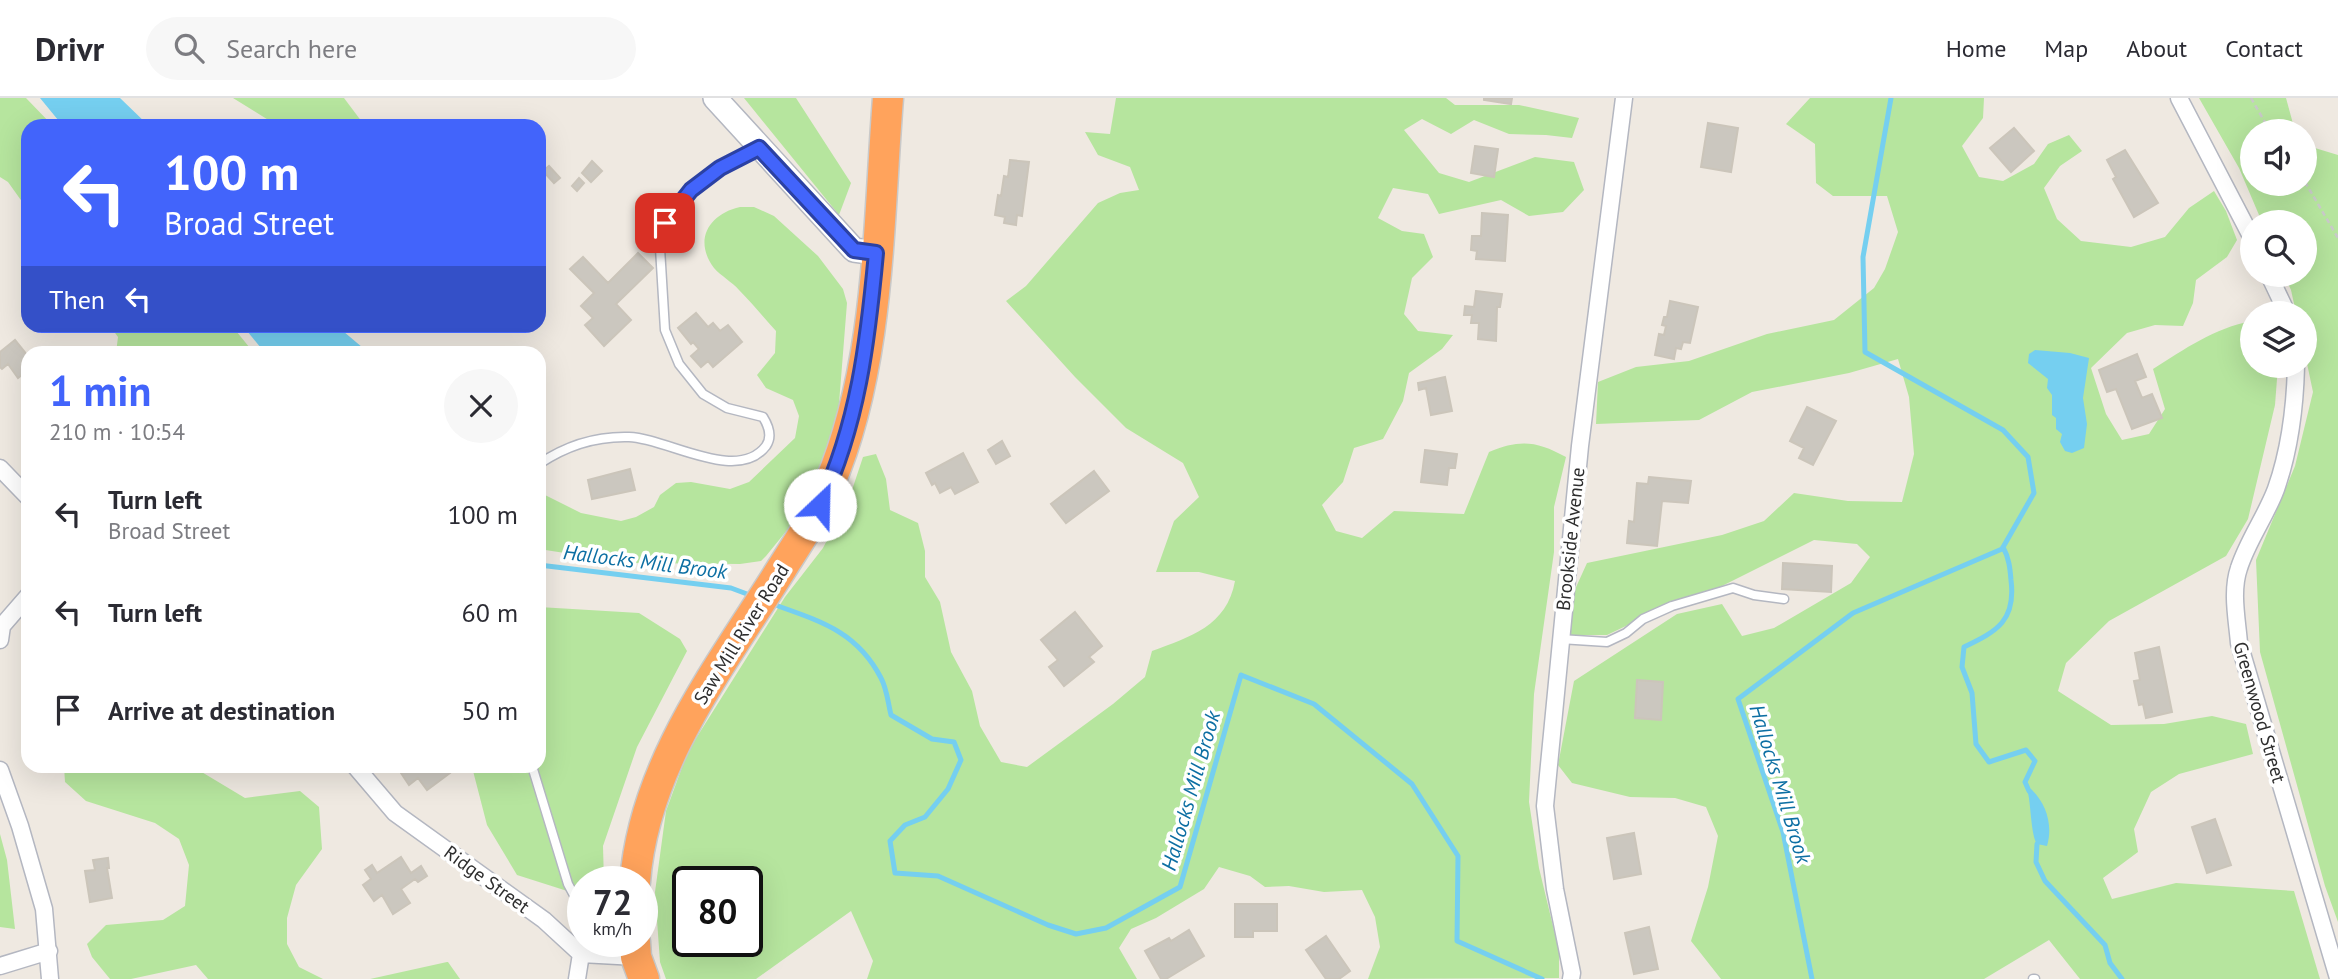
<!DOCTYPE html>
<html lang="en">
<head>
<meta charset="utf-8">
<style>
  :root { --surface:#fff; --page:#f7f7f7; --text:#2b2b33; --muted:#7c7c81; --line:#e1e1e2; --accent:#4264fb }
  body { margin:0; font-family:"PT Sans",sans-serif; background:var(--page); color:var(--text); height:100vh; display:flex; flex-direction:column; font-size:26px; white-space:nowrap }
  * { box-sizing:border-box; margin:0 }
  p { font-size:23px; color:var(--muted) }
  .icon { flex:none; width:38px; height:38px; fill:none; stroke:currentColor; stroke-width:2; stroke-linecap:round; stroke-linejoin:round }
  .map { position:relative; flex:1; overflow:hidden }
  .details { position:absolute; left:21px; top:248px; width:525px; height:427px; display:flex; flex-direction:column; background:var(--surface); border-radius:21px; box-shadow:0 7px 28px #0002 }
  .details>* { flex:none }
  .top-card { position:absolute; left:21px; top:21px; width:525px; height:214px; border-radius:21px; box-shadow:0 7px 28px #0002; background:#4264fb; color:#fff; overflow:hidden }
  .controls { position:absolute; left:2240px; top:21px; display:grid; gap:14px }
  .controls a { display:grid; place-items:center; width:77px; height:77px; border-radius:50%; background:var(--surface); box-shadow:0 7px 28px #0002; font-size:35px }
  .speed { position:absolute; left:567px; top:768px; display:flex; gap:14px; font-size:35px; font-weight:700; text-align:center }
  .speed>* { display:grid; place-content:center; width:91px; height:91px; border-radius:50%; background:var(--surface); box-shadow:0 7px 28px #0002; line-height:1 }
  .speed small { font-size:18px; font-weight:400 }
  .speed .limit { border:4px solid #111; border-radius:10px; background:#fff; color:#111 }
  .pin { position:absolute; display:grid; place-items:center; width:60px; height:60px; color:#fff; margin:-30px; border-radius:14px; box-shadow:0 4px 10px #0006 }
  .me { position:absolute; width:77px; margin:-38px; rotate:24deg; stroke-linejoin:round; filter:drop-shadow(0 0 5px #0008) }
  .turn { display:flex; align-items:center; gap:24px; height:147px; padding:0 28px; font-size:32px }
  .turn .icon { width:91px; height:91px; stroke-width:2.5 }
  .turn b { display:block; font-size:49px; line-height:60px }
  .then { display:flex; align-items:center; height:66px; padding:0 28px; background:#0003; gap:14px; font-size:26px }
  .round { display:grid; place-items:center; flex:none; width:74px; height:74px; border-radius:37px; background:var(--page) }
  .summary { display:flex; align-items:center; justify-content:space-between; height:119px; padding:0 28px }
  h1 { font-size:42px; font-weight:700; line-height:52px; color:var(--accent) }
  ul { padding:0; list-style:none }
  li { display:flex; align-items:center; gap:21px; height:98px; padding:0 28px }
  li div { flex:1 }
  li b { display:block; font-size:26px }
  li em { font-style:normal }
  header { display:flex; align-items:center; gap:42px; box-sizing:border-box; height:98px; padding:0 35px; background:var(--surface); border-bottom:2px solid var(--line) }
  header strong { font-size:33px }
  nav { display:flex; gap:38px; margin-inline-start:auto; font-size:24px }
  .search { width:490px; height:63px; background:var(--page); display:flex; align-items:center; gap:18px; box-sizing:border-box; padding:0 24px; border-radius:38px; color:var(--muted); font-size:26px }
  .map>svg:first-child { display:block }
  .green { fill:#b6e59e; fill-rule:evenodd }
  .water { fill:#75cff0 }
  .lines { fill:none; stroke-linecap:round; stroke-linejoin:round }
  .stream { stroke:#75cff0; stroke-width:5 }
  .building { fill:#cbc7bf; stroke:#cbc5ba; stroke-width:2 }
  .lane-casing { stroke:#b4b7c1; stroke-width:11 }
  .street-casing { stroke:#b4b7c1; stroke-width:19 }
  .secondary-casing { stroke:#b4b7c1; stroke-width:26 }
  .highway-casing { stroke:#c9c9c9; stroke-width:33 }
  .path { stroke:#c9c9c9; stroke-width:2.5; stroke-dasharray:5 3.5; stroke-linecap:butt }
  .lane { stroke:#fff; stroke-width:8 }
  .street { stroke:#fff; stroke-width:16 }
  .secondary { stroke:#fff; stroke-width:23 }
  .highway { stroke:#ffa35c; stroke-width:30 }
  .route-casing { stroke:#2b41a3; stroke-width:18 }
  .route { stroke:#4264fb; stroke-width:12 }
  .labels { text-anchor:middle; stroke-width:7; stroke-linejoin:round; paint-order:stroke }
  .street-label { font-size:19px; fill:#2e2e2e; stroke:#fff }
  .water-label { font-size:21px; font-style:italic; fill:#0d6fa3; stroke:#fff }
</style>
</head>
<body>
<header>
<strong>Drivr</strong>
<div class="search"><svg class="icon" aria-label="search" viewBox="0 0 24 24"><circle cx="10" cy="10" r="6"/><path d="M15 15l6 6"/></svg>Search here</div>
<nav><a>Home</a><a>Map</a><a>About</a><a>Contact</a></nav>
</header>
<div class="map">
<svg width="2338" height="881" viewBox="0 0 2338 881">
  <rect width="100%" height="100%" fill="#efe9e1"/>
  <path class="green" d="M0 0H26L53 28H28V112L8 84 0 79Z
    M233 0H344L365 28H278Z
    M744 0H796L851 85 839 117Z
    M1116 0H1446L1455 7H1519L1579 20 1572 40 1546 37 1509 36 1474 22 1451 36 1422 21 1404 32 1439 75 1469 84 1535 59 1574 64 1584 92 1563 114 1529 118 1501 102 1439 116 1428 96 1393 90 1378 120 1402 133 1424 136 1433 159 1412 180 1404 216 1418 233 1453 237 1442 251 1409 275 1403 303 1383 341 1354 350 1343 384 1322 407 1336 433 1362 440 1394 413 1464 416 1489 354C1520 341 1537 343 1566 359L1554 409V454L1534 596 1529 704 1539 770 1559 853V880L1368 881 1380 849 1375 819 1362 792 1324 794 1289 788 1265 789 1250 778 1219 769 1204 791 1156 820 1131 831 1119 850 1137 881H867L873 863 851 813 756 881H666L660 864 655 794 666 713 688 653 785 499 823 450 851 395 863 359 876 356 886 381 890 412 918 425 925 453V479L940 504 951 554 972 593 980 628 1001 664 1027 669 1113 606 1145 579 1152 553C1190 539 1227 528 1235 483L1199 474H1156L1174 423 1199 399 1183 365 1126 330 1075 279 1006 203 1026 188 1098 105 1120 95 1139 92 1130 69 1098 57 1085 34 1110 36ZM688 784H747V844H688Z
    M1810 0H1984L1983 20 1962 48 1979 79 2003 83 2034 66 2048 46 2069 37 2082 53 2060 68 2044 90 2057 121 2081 143 2131 149 2165 139 2189 110 2214 93 2226 113 2237 142 2227 159 2196 182 2193 205 2183 228 2155 227 2127 235 2091 270 2106 316 2122 342 2149 336 2165 311 2153 271C2185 251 2214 230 2252 223V268H2278L2275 307 2248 421 2226 458 2109 523 2066 565 2058 593 2111 627 2164 626 2212 618 2246 626 2253 656 2179 676 2151 694 2134 731 2138 754 2103 780 2112 801 2176 785 2294 793 2320 881H2080L2049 842 1984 881H1721L1691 843 1708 789 1718 738 1706 709 1675 700 1630 699 1572 685 1558 667 1574 583 1677 516 1722 506 1742 538 1774 530 1851 485 1870 459 1857 446 1814 442 1720 489 1674 505 1607 537H1567L1572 498 1587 465 1722 437 1764 423 1794 395 1848 403 1902 404 1914 356 1909 299 1898 261 1849 275 1752 294 1699 322 1596 326 1598 284 1636 269 1689 263 1767 236 1834 222 1874 190 1885 171 1898 134 1887 98H1833L1816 85 1815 46 1786 26Z
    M2199 0H2286L2295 33H2252V86H2305V47L2338 57V824L2325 788 2260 554 2256 462 2295 368 2313 294 2305 256V215H2296L2291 192 2284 177H2305V124H2262L2239 70Z
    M740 109H754L774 118 818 158 843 191 847 205 838 318 814 389 788 431 766 458 761 463 740 466 629 465 539 451V394L581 415 621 423 636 419 654 409 660 397 676 385 691 384 730 391 749 384 795 340 799 318 793 302 766 290 757 277 775 255 776 233C764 220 752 205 739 192 732 184 721 178 714 170 693 142 709 116 740 109Z
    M110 228H232L254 255H116L118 239Z
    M539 509 639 515 680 541 687 553 637 649 603 748 604 784H583V798L517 777 487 727 472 669 539 668Z
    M64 668 198 669 200 673 245 700 300 693 319 709 322 751 296 787 287 820V846L299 869 323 881H208L196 867 131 881H110L92 859 87 846 106 827 163 822 185 808 189 767 179 741 155 725 86 703 65 684Z
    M0 736 7 762 15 831 0 829Z
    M448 864 460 881H370L447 864Z"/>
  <path class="water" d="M40 0H120L149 28H63Z
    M243 228H337L369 255H265Z
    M2035 252 2070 255 2089 260 2083 300 2087 326 2084 350 2072 355 2065 353 2060 344 2062 336 2056 331V320L2052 317V297L2047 290 2048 281 2028 265 2029 256Z
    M2031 691C2047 706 2053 728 2047 748L2037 746C2031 738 2031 708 2028 695Z"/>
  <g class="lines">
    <path class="stream" d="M2003 449C2009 460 2010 470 2011 482 2016 522 1998 533 1964 549L1962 569 1972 595 1976 646 1989 664 2026 652 2035 663 2025 684 2029 693
      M539 467 731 490 747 496
      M778 508C823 524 858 535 881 580 887 591 888 605 891 617L932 641 954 644 961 662 948 691 925 719 905 727 890 743 895 775 938 778 1048 827 1076 836 1106 830 1180 789 1241 577 1314 606 1412 686 1458 758 1457 843 1542 881
      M2037 746 2036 764 2045 783 2105 847 2110 865 2122 881
      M1812 881 1783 734 1738 601 1853 515 2002 451 2034 395 2028 359 2003 332 1865 254 1863 159 1891 0"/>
  </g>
  <path class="building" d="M1484 0H1512L1511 6 1484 2Z
    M1708 25 1738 30 1731 74 1701 69Z
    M2014 30 2034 53 2011 74 1990 50Z
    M1475 48 1498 51 1494 79 1471 75Z
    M2125 52 2158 105 2134 119 2113 81 2116 79 2107 62Z
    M1010 62 1029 64 1022 118 1017 117 1016 127 1004 125 1005 119 995 117 998 97 1001 98 1004 78 1008 79Z
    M592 63 602 73 591 84 582 75Z
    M549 68 560 80 554 85 543 73Z
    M579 80 584 85 577 93 572 88Z
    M1482 115 1508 117 1505 163 1476 161 1477 153 1471 152 1472 138H1481Z
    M638 155 653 170 616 206 631 222 604 248 585 227 593 220 581 208 594 195 570 171 583 159 608 185Z
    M1476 193 1502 196 1500 209H1497L1496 243 1478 241 1479 225H1471L1472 217H1464L1465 208 1474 209Z
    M1670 203 1698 209 1690 245 1683 244 1681 251 1676 250 1674 261 1655 257 1659 236 1664 237 1666 228 1662 227 1664 219H1667Z
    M696 215 708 229 713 225 720 233 728 227 742 244 713 269 708 263 701 269 691 258 699 251 693 244 691 246 678 230Z
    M15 242 28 258V272L18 280 8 266 2 271 0 269V254Z
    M2137 256 2146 279 2135 283 2142 300 2152 296 2162 320 2132 331 2116 291 2107 294 2099 272Z
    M1445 279 1452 313 1431 317 1426 290 1419 292 1418 285Z
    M1807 309 1836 323 1813 367 1799 360 1804 350 1790 343Z
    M1002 343 1010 358 996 366 988 352Z
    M1425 352 1457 356 1455 370H1449L1447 387 1421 384Z
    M963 355 978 384 955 396 951 389 940 395 935 385 932 387 926 375Z
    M630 371 635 392 592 401 588 382Z
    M1094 373 1109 393 1066 425 1051 406Z
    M1649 379 1691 383 1688 405 1662 403 1657 448 1627 445 1629 423 1634 424 1637 385 1648 386Z
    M1783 465 1832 468 1831 494 1782 491Z
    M1075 514 1102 548 1089 559 1094 564 1064 588 1049 569 1058 562 1041 542Z
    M2159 549 2172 614 2146 620 2143 606 2139 607 2134 583 2140 582 2135 555Z
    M1637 582 1663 584 1661 622 1635 620Z
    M410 668H446L450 675 427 692 418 680 409 687 401 675Z
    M2215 721 2231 767 2207 775 2192 729Z
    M1634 735 1641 776 1614 781 1607 740Z
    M401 759 411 775 421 768 427 778 418 784 415 781 401 791 410 805 393 816 382 797 374 803 363 787 371 781 365 772 372 767 377 775Z
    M108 760 109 770H107L112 800 90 804 85 773 95 772 93 762Z
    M1235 806H1277V833H1253V839H1235Z
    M1649 829 1658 871 1634 876 1625 835Z
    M1189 832 1204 858 1166 881H1161L1145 853 1169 840 1171 843Z
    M1326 838 1350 873 1339 881H1326L1306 852Z"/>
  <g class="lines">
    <g class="lane-casing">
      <path id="lane" d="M539 366C567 347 595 338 629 339 667 340 737 386 766 348 773 338 768 327 763 319L727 310 703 296 679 266 665 232 660 150 665 125 691 92 720 70 757 51
        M1560 541 1607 544 1626 535 1643 521 1672 508 1733 490 1754 497 1784 501
        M532 668 568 786 583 814
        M602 844 611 857
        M2033 881H2035"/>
    </g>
    <g class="street-casing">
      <path id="street" d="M2179 0 2252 140
        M2269 177 2287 215
        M2296 268C2295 309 2290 351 2276 391 2266 418 2248 442 2239 470 2231 493 2237 521 2239 545L2338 880
        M0 370 28 399
        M0 542 2 528 28 498
        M355 668 395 715 544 822 581 856 636 859
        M0 672 20 728 44 811 50 881
        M0 868 49 853
        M577 881 581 856
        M1571 881 1572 875 1555 791 1545 708 1580 348 1624 0"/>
    </g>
    <g class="secondary-casing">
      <path id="secondary" d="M715 0 854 152 876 155"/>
    </g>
    <g class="highway-casing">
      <path id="highway" d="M635 784C644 665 721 568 782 470 799 443 817 417 829 387 880 268 878 127 888 0
        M635 844 636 859 644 881"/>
    </g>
    <path class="path" d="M2251 0 2270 33
      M2305 84 2338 140"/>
    <use href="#lane" class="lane"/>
    <use href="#street" class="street"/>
    <use href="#secondary" class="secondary"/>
    <use href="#highway" class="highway"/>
  </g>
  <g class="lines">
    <g class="route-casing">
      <path id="route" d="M665 125 691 92 720 70 759 50 854 152 876 155C868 242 858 327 820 407"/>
    </g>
    <use href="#route" class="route"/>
  </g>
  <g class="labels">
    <g class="street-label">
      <text transform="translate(1570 441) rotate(-84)" y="7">Brookside Avenue</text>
      <text transform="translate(741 536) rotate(-58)" y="7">Saw Mill River Road</text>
      <text transform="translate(2260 614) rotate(74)" y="7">Greenwood Street</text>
      <text transform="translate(487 781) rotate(36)" y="7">Ridge Street</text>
    </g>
    <g class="water-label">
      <text transform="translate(645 464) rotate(7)" y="7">Hallocks Mill Brook</text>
      <text transform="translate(1780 686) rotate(73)" y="7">Hallocks Mill Brook</text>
      <text transform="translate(1191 693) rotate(-74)" y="7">Hallocks Mill Brook</text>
    </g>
  </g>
</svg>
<div class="controls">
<a><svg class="icon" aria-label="sound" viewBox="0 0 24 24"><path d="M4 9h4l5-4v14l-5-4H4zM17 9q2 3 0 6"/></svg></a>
<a><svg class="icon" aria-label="search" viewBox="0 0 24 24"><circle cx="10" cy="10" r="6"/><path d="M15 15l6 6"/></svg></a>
<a><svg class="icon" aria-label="layers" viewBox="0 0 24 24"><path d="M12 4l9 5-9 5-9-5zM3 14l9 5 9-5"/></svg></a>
</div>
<div class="speed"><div>72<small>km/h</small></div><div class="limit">80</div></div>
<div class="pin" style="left:665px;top:125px;background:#d93025"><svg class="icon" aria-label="arrive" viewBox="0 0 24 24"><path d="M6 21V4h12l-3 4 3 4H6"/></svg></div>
<svg class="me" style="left:820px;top:407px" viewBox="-20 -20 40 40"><circle r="19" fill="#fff"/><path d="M0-13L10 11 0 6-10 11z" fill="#4264fb"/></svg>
<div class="top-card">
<div class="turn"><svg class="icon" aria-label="left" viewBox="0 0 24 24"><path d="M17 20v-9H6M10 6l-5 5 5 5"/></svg><div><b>100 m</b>Broad Street</div></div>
<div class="then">Then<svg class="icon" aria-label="left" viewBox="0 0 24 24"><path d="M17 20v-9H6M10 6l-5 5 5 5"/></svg></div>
</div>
<section class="details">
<div class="summary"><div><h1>1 min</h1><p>210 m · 10:54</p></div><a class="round"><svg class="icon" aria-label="close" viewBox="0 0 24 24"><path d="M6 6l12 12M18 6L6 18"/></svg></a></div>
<ul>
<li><svg class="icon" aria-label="left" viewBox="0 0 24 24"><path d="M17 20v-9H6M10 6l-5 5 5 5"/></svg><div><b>Turn left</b><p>Broad Street</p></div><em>100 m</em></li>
<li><svg class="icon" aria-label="left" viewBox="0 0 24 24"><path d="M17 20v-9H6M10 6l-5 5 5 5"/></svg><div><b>Turn left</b></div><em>60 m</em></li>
<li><svg class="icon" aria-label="arrive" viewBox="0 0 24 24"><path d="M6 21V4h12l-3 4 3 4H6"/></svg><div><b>Arrive at destination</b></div><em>50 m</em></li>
</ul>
</section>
</div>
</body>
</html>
